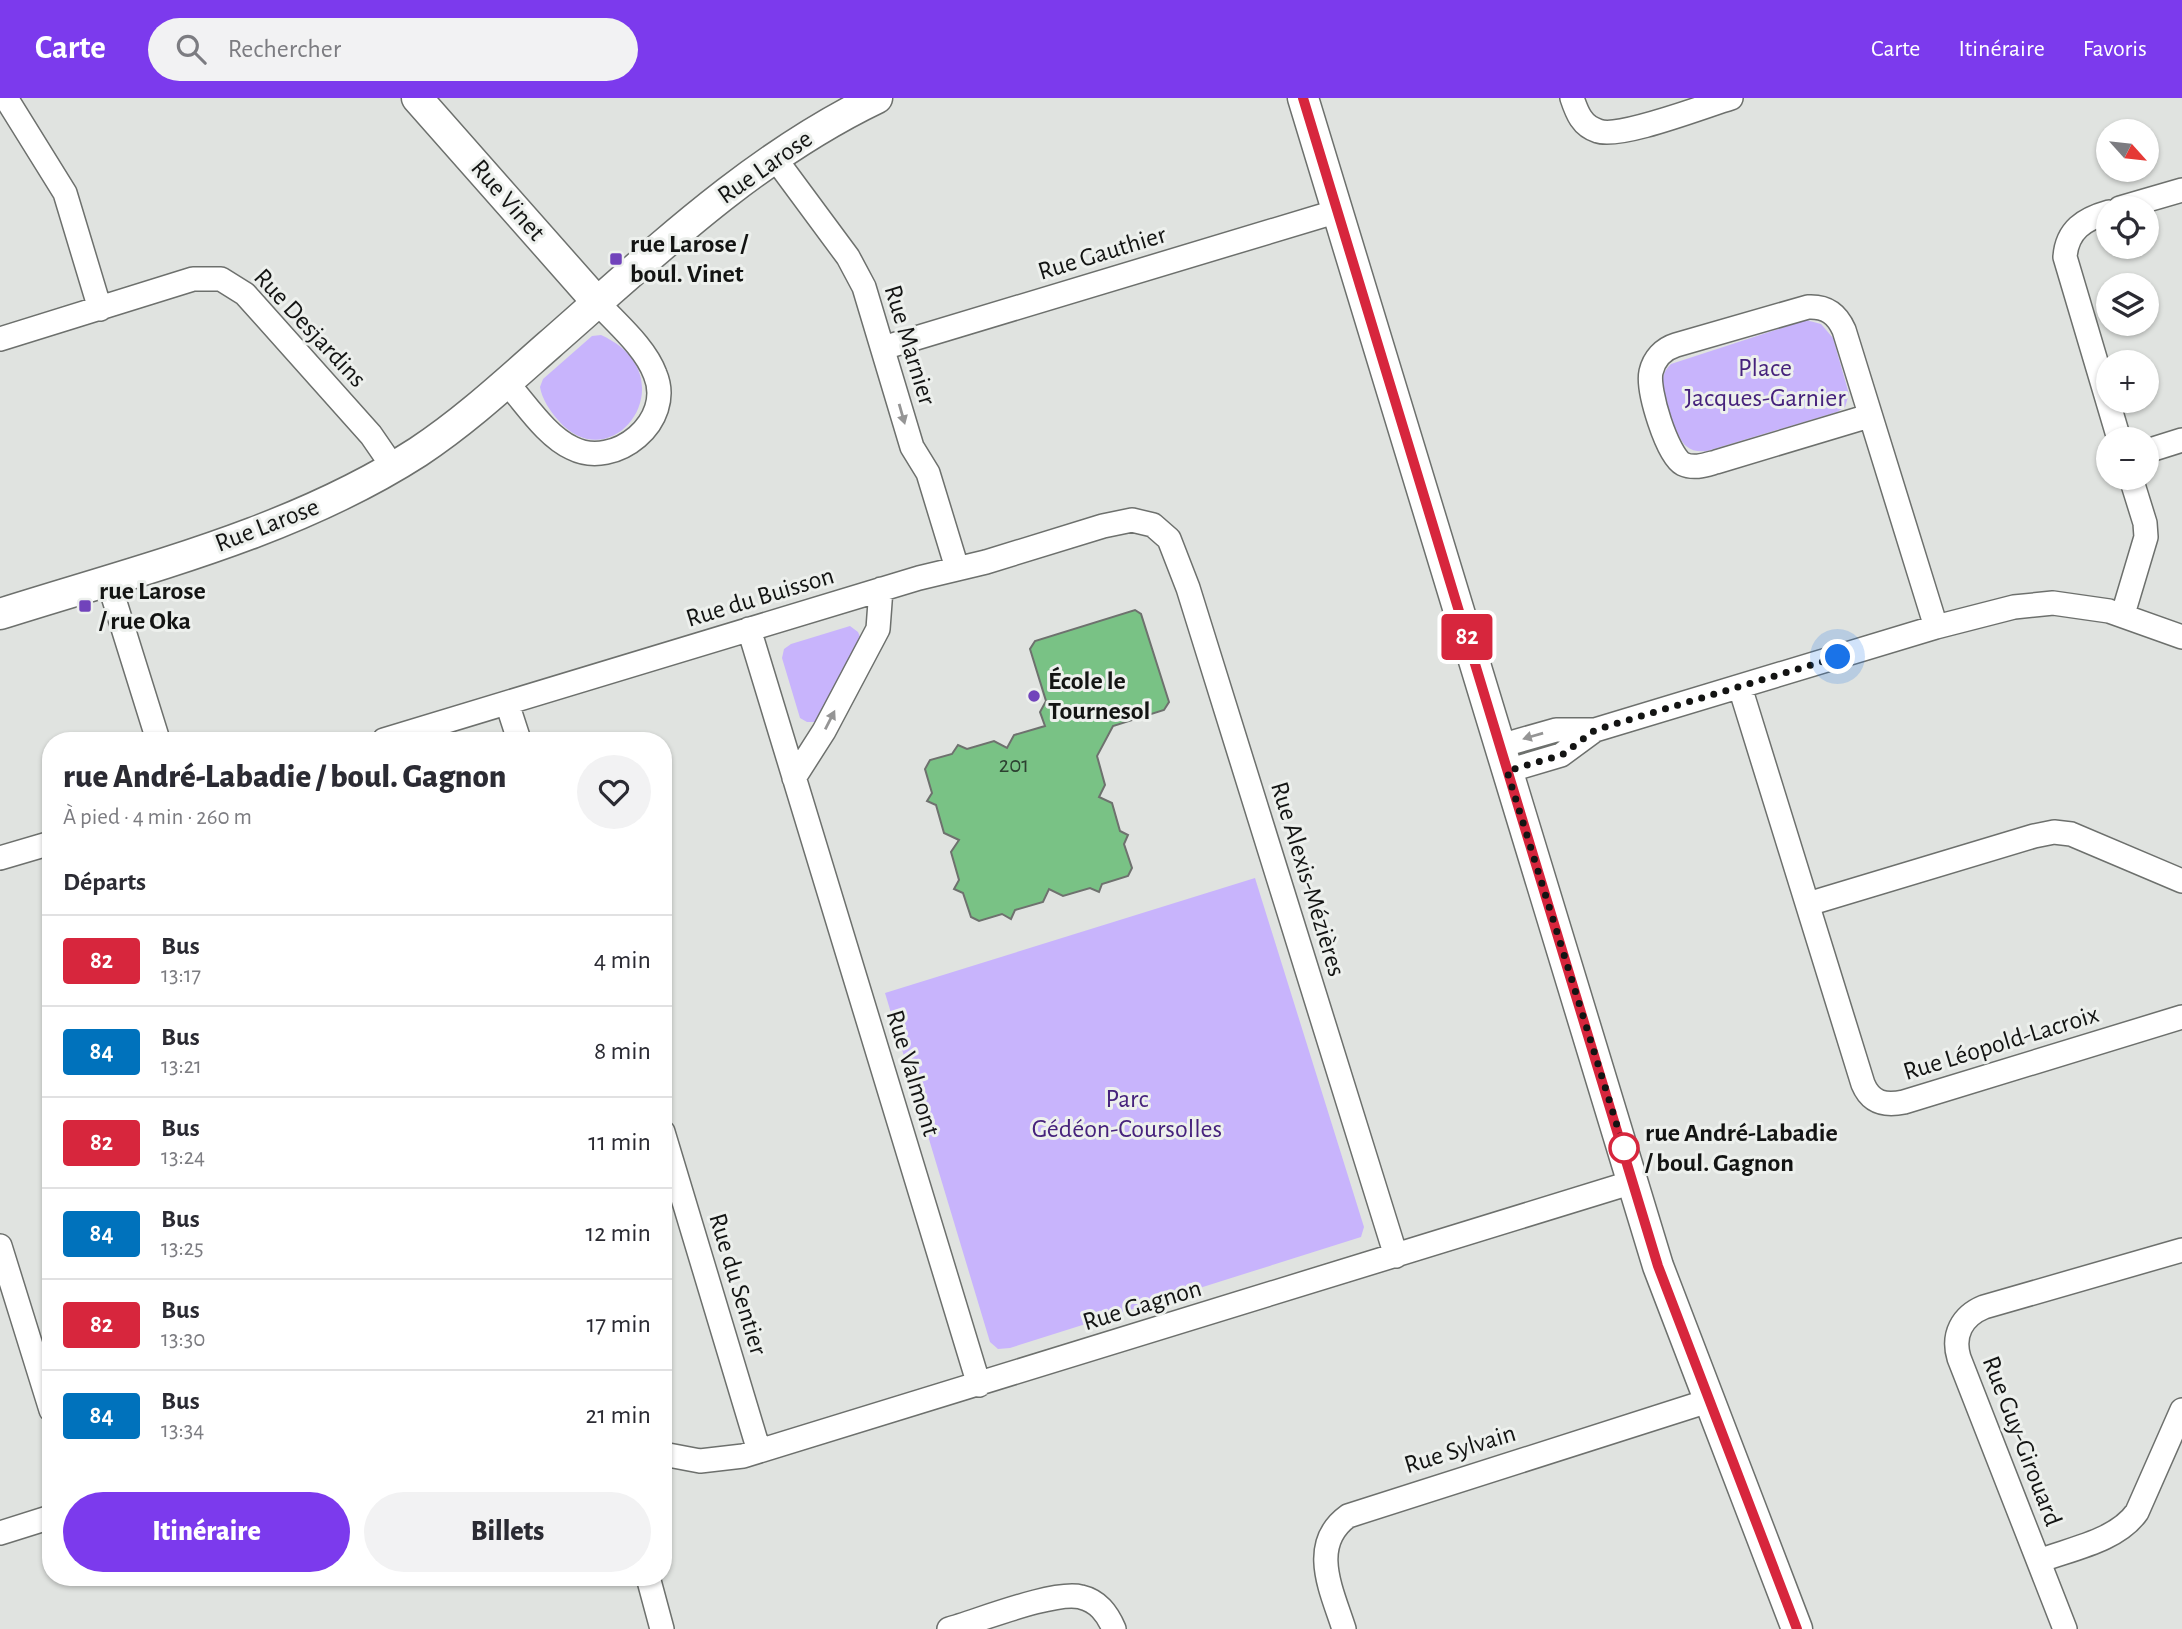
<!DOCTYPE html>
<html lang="fr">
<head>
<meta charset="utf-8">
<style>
  :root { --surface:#fff; --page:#f2f2f3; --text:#2b2b33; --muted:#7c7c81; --line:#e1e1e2; --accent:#7c3aed }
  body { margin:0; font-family:"Alegreya Sans",sans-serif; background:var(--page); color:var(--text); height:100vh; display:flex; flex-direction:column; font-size:26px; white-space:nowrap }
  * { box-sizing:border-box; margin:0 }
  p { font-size:23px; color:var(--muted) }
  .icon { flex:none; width:38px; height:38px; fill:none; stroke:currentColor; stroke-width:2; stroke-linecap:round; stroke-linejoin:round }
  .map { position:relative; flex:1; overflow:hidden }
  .panel { position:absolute; left:42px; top:634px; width:630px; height:854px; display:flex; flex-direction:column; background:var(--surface); border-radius:28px; box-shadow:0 2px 5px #0004 }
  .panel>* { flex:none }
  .badge { padding:0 14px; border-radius:5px; font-size:24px; line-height:46px }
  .needle { width:46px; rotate:117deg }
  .fabs { position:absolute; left:2096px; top:21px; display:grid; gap:14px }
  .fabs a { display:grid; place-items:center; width:63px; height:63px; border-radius:50%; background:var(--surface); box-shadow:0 2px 5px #0004; font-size:35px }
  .you { position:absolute; width:35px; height:35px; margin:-18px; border:5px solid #fff; border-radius:50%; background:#1a73e8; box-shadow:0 0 0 10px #1a73e833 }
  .map>.badge { position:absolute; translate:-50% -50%; box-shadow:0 0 0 4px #fff }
  h2 { padding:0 21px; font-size:26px; line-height:63px }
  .round { display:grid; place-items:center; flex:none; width:74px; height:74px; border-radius:37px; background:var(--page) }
  .head { display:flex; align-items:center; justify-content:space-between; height:119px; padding:0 21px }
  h1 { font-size:33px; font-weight:800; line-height:52px }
  .action { display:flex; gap:14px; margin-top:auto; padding:14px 21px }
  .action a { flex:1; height:80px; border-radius:42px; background:var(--accent); color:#fff; font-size:28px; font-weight:800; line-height:80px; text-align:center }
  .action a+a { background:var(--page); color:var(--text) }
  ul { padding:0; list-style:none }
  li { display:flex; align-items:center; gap:21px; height:91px; padding:0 21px; border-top:2px solid var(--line) }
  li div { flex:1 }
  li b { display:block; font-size:26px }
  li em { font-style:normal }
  li .badge { min-width:77px; font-weight:700; text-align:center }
  header { display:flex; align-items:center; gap:42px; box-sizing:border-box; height:98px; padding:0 35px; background:var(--accent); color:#fff }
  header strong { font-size:33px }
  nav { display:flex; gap:38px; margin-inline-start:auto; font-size:24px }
  .search { width:490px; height:63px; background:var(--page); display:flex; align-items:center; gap:18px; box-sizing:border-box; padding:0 24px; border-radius:38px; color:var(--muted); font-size:26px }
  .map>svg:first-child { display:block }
</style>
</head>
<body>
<header>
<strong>Carte</strong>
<div class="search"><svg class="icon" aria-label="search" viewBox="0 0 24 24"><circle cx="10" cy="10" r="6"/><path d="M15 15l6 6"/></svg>Rechercher</div>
<nav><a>Carte</a><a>Itinéraire</a><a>Favoris</a></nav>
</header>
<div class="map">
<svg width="2182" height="1531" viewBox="0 0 2182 1531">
  <rect width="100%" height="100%" fill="#e0e3e0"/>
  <path fill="#c8b4fc" d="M 1806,222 L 1821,226 L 1833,240 L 1849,296 L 1845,309 L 1837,314 L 1707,353 C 1699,354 1692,353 1686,348 C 1676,340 1661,293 1663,280 C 1664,274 1667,270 1671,266 Z
    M 601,237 C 691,278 613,386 558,322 C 550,313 542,301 540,289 L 543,281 L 592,238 Z
    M 850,528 L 858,534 L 861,541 L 816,624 L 807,624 L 800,620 L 782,560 L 784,551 L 791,546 Z
    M 1255,780 L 1364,1129 L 1361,1139 L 1010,1250 L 998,1251 L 990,1244 L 885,895 Z"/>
  <path fill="#79c285" stroke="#6e716e" stroke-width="2" d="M 1135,512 L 1141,516 L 1169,604 L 1164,612 L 1113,628 L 1097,658 L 1105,687 L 1099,699 L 1112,705 L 1120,733 L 1128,737 L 1124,746 L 1132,770 L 1128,778 L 1102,786 L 1099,794 L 1090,790 L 1063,798 L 1049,791 L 1043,804 L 1015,812 L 1011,821 L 1002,816 L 979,823 L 971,819 L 963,795 L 954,791 L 959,782 L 951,754 L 959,742 L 944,735 L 936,707 L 927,703 L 932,695 L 925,671 L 930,662 L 952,656 L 958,647 L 967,651 L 994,643 L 1007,650 L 1014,637 L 1045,628 L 1040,614 L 1046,603 L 1030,551 L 1035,543 Z"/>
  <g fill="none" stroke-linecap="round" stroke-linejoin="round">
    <g stroke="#6d706d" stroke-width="26">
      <path id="minor" d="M 6,0 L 65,95 L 100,211
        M 1572,0 C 1577,15 1582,28 1598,33 C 1620,41 1704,8 1731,0
        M 774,59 L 848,159 L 864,189 L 912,349 L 928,375 L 957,470
        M 2120,110 L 2182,92
        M 2109,114 C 2084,121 2067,132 2065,159 L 2119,341
        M 0,241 L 193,181 L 221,181 L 245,196 L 371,337 L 393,369
        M 883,250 L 1338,113
        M 507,285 C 526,306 546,338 572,350 C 615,372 675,323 655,276 C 645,249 617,226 598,205
        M 1869,318 L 1716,364 C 1705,367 1694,371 1683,366 C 1667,357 1647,292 1651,274 C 1654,261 1663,251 1676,247 L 1808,209 C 1826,208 1837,216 1844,232 L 1936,529
        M 2147,353 L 2182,342
        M 108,482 L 158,642
        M 2123,516 L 2146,439 L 2145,425 L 2131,380
        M 749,531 L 979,1287
        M 1740,589 L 1863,986 C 1871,1005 1885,1008 1904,1004 L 2182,919
        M 507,605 L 519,642
        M 384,642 L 919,480 L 986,464 L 1103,428 L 1132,422 L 1153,427 L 1169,441 L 1188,490 L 1396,1158
        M 1500,648 L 1556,632 L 1595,632 L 1936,529 L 2014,509 L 2053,505 L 2109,513 L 2182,539
        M 1507,673 L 1561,657 L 1595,632
        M 794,680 L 824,633 L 878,531 L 881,491
        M 0,760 L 51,745
        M 1808,806 L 2034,738 L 2054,734 L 2071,736 L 2182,783
        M 663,1034 L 759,1353
        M 0,1148 L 51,1312
        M 663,1356 L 700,1363 L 743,1358 L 1633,1084
        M 0,1435 L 51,1419
        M 2039,1463 C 2070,1451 2117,1443 2137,1414 L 2182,1312
        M 648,1479 L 662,1531
        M 949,1531 C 978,1523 1055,1492 1081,1499 C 1098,1503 1107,1515 1114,1531
        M 1344,1531 C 1332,1493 1308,1447 1348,1418 L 1708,1303
        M 2065,1531 L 1959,1260 C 1952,1237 1962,1218 1984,1209 L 2182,1152"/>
    </g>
    <g stroke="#6d706d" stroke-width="33">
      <path id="tertiary" d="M 417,0 L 598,205
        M 1303,0 L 1658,1168 L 1797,1531
        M 0,516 C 142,471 292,435 418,354 C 465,323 507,284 549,247 C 653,156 752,60 877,0"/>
    </g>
    <use href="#minor" stroke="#fff" stroke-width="23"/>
    <use href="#tertiary" stroke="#fff" stroke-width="30"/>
  </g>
  <defs><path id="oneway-solid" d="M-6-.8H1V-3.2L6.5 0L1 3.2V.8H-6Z" transform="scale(1.75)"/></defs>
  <g fill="#959595">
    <use href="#oneway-solid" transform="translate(902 316) rotate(74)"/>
    <use href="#oneway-solid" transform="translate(830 622) rotate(-63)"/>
    <use href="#oneway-solid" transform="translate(1533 638) rotate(164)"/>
  </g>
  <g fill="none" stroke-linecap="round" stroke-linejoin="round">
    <g stroke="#fff" stroke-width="16">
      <path id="line" d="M 1303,0 L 1658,1168 L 1797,1531"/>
    </g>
    <use href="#line" stroke="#d7263d" stroke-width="10"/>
    <path stroke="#131413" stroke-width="7" stroke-dasharray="0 12.6" d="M 1624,1050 L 1507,673 L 1562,657 L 1595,632 L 1838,559"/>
  </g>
  <g fill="#7143bb" stroke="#edf0ed" stroke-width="2.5">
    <rect x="609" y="154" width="14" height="14" rx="3.5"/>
    <rect x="78" y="501" width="14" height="14" rx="3.5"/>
    <circle cx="1034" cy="598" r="7"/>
  </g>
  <circle fill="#fff" stroke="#d7263d" stroke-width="3.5" cx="1624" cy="1050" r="14"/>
  <g text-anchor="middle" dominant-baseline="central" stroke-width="6" stroke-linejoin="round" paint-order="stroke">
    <g font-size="23" fill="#2c4030">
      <text x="1014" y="667">201</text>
    </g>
    <g font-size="26" fill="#131413" stroke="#edf0ed">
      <text transform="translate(765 69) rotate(-35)">Rue Larose</text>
      <text transform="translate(508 102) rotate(49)">Rue Vinet</text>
      <text transform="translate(1102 155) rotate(-17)">Rue Gauthier</text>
      <text transform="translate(310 230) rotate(47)">Rue Desjardins</text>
      <text transform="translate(910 247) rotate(73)">Rue Marnier</text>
      <text transform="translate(267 427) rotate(-21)">Rue Larose</text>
      <text transform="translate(760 499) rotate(-17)">Rue du Buisson</text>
      <text transform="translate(1308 781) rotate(73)">Rue Alexis-Mézières</text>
      <text transform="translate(2001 945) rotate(-17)">Rue Léopold-Lacroix</text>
      <text transform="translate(913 975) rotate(73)">Rue Valmont</text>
      <text transform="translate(738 1186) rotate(73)">Rue du Sentier</text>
      <text transform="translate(1142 1207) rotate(-17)">Rue Gagnon</text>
      <text transform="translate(2022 1343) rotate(69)">Rue Guy-Girouard</text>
      <text transform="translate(1460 1351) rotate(-17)">Rue Sylvain</text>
    </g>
    <g font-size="26" font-weight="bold" fill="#131413" stroke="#edf0ed" text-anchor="start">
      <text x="630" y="146">rue Larose /<tspan x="630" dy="30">boul. Vinet</tspan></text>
      <text x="99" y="493">rue Larose<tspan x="99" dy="30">/ rue Oka</tspan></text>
      <text x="1048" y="583">École le<tspan x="1048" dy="30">Tournesol</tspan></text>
    </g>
    <g font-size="26" fill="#46227c" stroke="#edf0ed">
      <text x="1765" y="270">Place<tspan x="1765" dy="30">Jacques-Garnier</tspan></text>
      <text x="1127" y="1001">Parc<tspan x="1127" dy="30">Gédéon-Coursolles</tspan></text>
    </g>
    <g font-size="26" font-weight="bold" fill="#131413" stroke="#edf0ed" text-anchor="start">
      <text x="1645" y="1035">rue André-Labadie<tspan x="1645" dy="30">/ boul. Gagnon</tspan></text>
    </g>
  </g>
</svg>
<div class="fabs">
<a><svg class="needle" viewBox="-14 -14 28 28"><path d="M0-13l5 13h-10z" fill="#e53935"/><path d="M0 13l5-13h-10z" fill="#7c7c81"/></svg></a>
<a><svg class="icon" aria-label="locate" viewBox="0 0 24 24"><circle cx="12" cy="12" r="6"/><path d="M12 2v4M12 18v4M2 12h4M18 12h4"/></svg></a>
<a><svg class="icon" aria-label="layers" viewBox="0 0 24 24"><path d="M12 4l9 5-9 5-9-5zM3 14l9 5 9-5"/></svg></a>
<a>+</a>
<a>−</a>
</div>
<div class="you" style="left:1838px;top:559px"></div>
<b class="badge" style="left:1467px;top:539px;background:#d7263d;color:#fff">82</b>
<section class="panel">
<div class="head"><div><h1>rue André-Labadie / boul. Gagnon</h1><p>À pied · 4 min · 260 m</p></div><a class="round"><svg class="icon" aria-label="heart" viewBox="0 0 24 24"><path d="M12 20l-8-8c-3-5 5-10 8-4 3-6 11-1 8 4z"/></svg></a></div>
<h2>Départs</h2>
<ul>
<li><span class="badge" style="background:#d7263d;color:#fff">82</span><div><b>Bus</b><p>13:17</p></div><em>4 min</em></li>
<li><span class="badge" style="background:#0072bc;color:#fff">84</span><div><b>Bus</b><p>13:21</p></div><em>8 min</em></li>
<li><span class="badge" style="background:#d7263d;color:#fff">82</span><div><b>Bus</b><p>13:24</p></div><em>11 min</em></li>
<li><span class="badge" style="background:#0072bc;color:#fff">84</span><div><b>Bus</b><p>13:25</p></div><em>12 min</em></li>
<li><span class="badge" style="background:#d7263d;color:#fff">82</span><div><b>Bus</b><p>13:30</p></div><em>17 min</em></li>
<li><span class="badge" style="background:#0072bc;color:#fff">84</span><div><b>Bus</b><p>13:34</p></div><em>21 min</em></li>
</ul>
<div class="action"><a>Itinéraire</a><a>Billets</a></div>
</section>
</div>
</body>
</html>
